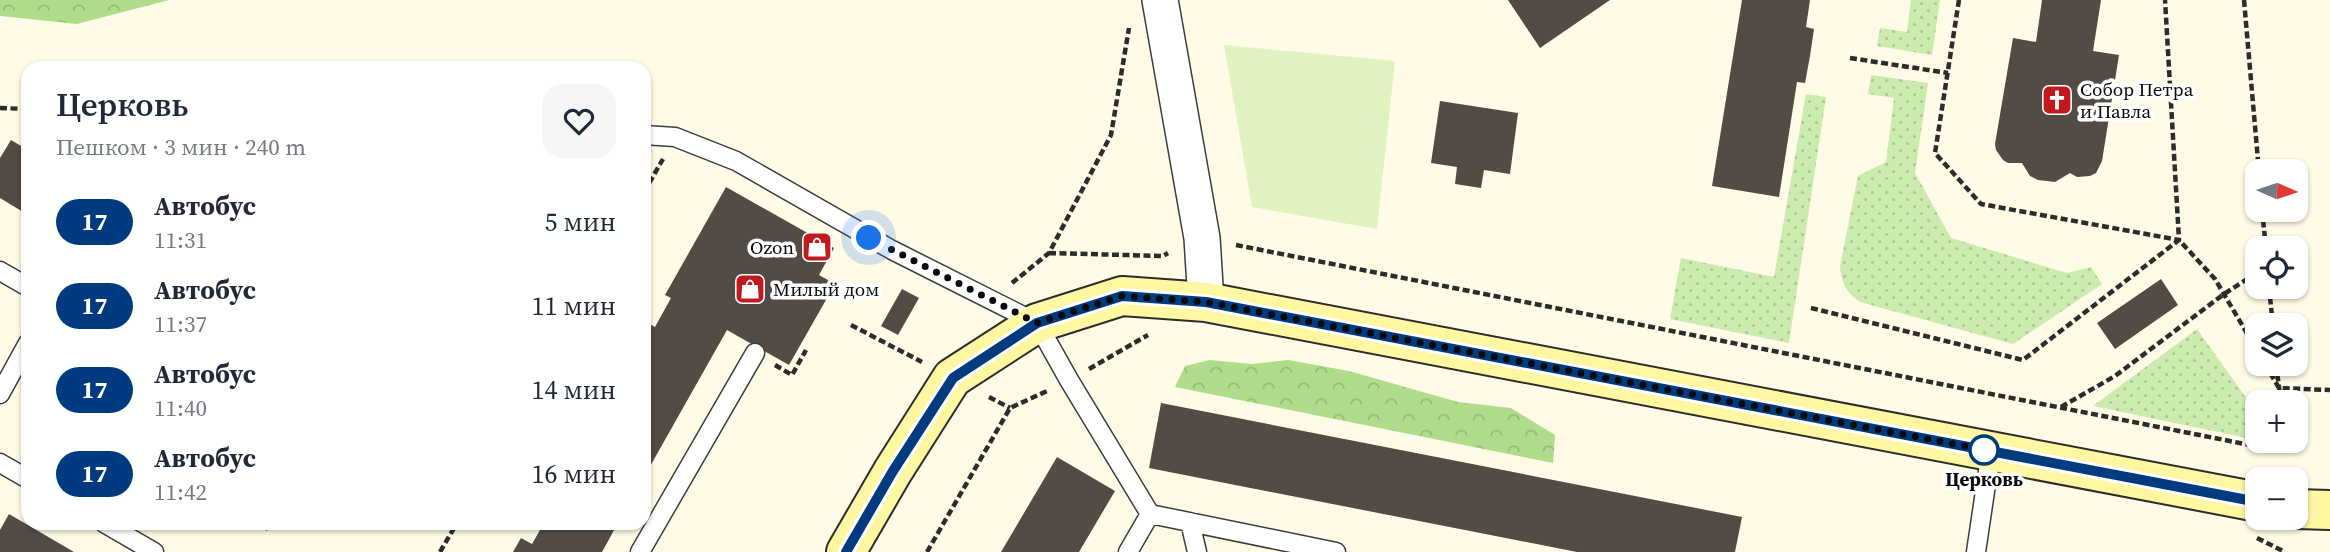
<!DOCTYPE html>
<html lang="ru">
<head>
<meta charset="utf-8">
<style>
  :root { --surface:#fff; --page:#f6f6f7; --text:#1f2937; --muted:#747a83 }
  body { margin:0; font-family:"Source Serif 4",serif; background:var(--page); color:var(--text); height:100vh; display:flex; flex-direction:column; font-size:26px; white-space:nowrap }
  * { box-sizing:border-box; margin:0 }
  p { font-size:23px; color:var(--muted) }
  .icon { flex:none; width:38px; height:38px; fill:none; stroke:currentColor; stroke-width:2; stroke-linecap:round; stroke-linejoin:round }
  .map { position:relative; flex:1; overflow:hidden }
  .details { position:absolute; left:21px; top:61px; width:630px; height:469px; display:flex; flex-direction:column; background:var(--surface); border-radius:21px; box-shadow:0 2px 5px #0004 }
  .details>* { flex:none }
  .badge { padding:0 14px; border-radius:23px; font-size:24px; line-height:46px }
  .needle { width:46px; rotate:93deg }
  .controls { position:absolute; left:2245px; top:159px; display:grid; gap:14px }
  .controls a { display:grid; place-items:center; width:63px; height:63px; border-radius:14px; background:var(--surface); box-shadow:0 2px 5px #0004; font-size:35px }
  .you { position:absolute; width:35px; height:35px; margin:-18px; border:5px solid #fff; border-radius:50%; background:#1a73e8; box-shadow:0 0 0 10px #1a73e833 }
  .map>.badge { position:absolute; translate:-50% -50%; box-shadow:0 0 0 4px #fff }
  .round { display:grid; place-items:center; flex:none; width:74px; height:74px; border-radius:21px; background:var(--page) }
  .head { display:flex; align-items:center; justify-content:space-between; height:119px; padding:0 35px }
  h1 { font-size:33px; font-weight:600; line-height:52px }
  ul { padding:0; list-style:none }
  li { display:flex; align-items:center; gap:21px; height:84px; padding:0 35px }
  li div { flex:1 }
  li b { display:block; font-size:26px }
  li em { font-style:normal }
  li .badge { min-width:77px; font-weight:700; text-align:center }
  .map>svg:first-child { display:block }
</style>
</head>
<body>
<div class="map">
<svg width="2330" height="552" viewBox="0 0 2330 552">
  <defs>
    <pattern id="grass-dots" width="8" height="8" patternUnits="userSpaceOnUse" patternTransform="scale(1.75)"><rect width="8" height="8" fill="#ccebae"/><path d="M2 2h.1M6 6h.1" fill="none" stroke="#aec894" stroke-width="1.8" stroke-linecap="round"/></pattern>
    <pattern id="forest-crowns" width="20" height="18" patternUnits="userSpaceOnUse" patternTransform="scale(1.75)"><rect width="20" height="18" fill="#afdd8c"/><path d="M2 6a3 3 0 1 1 6 0M12 15a3 3 0 1 1 6 0" fill="none" stroke="#95bc77"/></pattern>
  </defs>
  <rect width="100%" height="100%" fill="#fffbe6"/>
  <path fill="url(#grass-dots)" d="M 1911,0 L 1940,0 L 1932,55 L 1877,46 L 1880,28 L 1907,32 Z
    M 1871,75 L 1928,83 L 1915,173 L 1951,238 L 2067,273 L 2091,267 L 2102,284 L 2013,344 L 1860,302 C 1846,293 1841,282 1840,266 L 1858,176 L 1886,162 L 1894,98 L 1868,94 Z
    M 1806,94 L 1826,97 L 1789,343 L 1670,319 L 1681,258 L 1774,277 Z
    M 2197,329 L 2257,413 L 2257,436 L 2247,438 L 2093,406 Z"/>
  <path fill="url(#forest-crowns)" d="M 0,0 L 169,0 L 77,24 L 0,16 Z
    M 1209,360 L 1252,364 L 1288,360 L 1349,371 L 1458,402 L 1511,408 L 1555,435 L 1553,463 L 1175,387 L 1185,366 Z"/>
  <path fill="#dff2c0" d="M 1224,45 L 1395,61 L 1377,229 L 1252,207 Z"/>
  <path fill="#534b45" d="M 1508,0 L 1610,0 L 1540,48 Z
    M 1742,0 L 1810,0 L 1806,27 L 1814,29 L 1810,56 L 1805,83 L 1797,82 L 1779,197 L 1712,186 Z
    M 2042,0 L 2101,0 L 2093,51 L 2119,55 L 2102,161 L 2096,173 L 2090,176 L 2077,177 L 2070,173 L 2055,182 L 2038,180 L 2030,176 L 2022,163 L 2008,163 L 2003,160 L 1996,150 L 1995,144 L 2013,38 L 2036,42 Z
    M 1440,101 L 1518,113 L 1510,174 L 1484,170 L 1481,188 L 1455,184 L 1457,167 L 1431,163 Z
    M 11,140 L 28,150 L 28,215 L 0,198 L 0,158 Z
    M 726,187 L 834,248 L 819,275 L 835,284 L 789,365 L 727,330 L 644,477 L 644,321 L 655,327 L 671,298 L 665,295 Z
    M 2161,279 L 2178,305 L 2115,349 L 2097,323 Z
    M 902,289 L 919,298 L 898,335 L 881,326 Z
    M 1161,403 L 1742,517 L 1735,552 L 1577,552 L 1149,468 Z
    M 1057,457 L 1115,491 L 1079,552 L 1001,552 Z
    M 9,514 L 74,552 L 0,552 L 0,530 Z
    M 252,523 L 271,523 L 267,531 Z
    M 544,523 L 618,523 L 602,552 L 513,552 L 521,538 L 532,544 Z"/>
  <g fill="none" stroke-linecap="round" stroke-linejoin="round">
    <g stroke="#3d3d3d" stroke-width="21">
      <path id="lane" d="M 644,135 L 675,137 L 736,161 L 892,250 L 1037,323 L 1069,380 L 1150,514 L 1128,552
        M 0,271 L 28,287
        M 0,394 L 28,343
        M 0,463 L 28,479
        M 1150,514 L 1336,552
        M 1190,522 L 1197,552
        M 104,523 L 154,552
        M 640,552 L 755,353
        M 1976,552 L 1991,451"/>
    </g>
    <g stroke="#3d3d3d" stroke-width="38">
      <path id="street" d="M 1160,0 L 1202,238 L 1206,302"/>
    </g>
    <g stroke="#2c2c2c" stroke-width="42">
      <path id="secondary" d="M 2296,509 L 2330,510
        M 846,552 L 893,471 L 952,378 L 1037,323 L 1122,296 L 1206,302 L 2258,502"/>
    </g>
    <path stroke="#2c2c2c" stroke-width="4.5" stroke-dasharray="7 3.5" stroke-linecap="butt" d="M 1959,0 L 1935,153 L 1981,204 L 2179,240 L 2165,0
      M 2244,0 L 2259,172
      M 1850,58 L 1948,73
      M 0,108 L 28,109
      M 644,192 L 663,159
      M 2262,210 L 2266,248
      M 1236,245 L 2255,446 L 2279,441
      M 1049,253 L 1163,256 L 1168,253
      M 1012,283 L 1049,253 L 1111,135 L 1129,28
      M 2269,287 L 2273,326
      M 1811,308 L 2023,360 L 2179,240 L 2215,279 L 2258,352
      M 851,325 L 922,362
      M 2265,364 L 2279,388 L 2330,390
      M 2276,364 L 2281,402
      M 775,365 L 792,375 L 806,350
      M 1089,369 L 1148,335
      M 989,397 L 1010,408
      M 2061,407 L 2115,376 L 2224,294 L 2258,272
      M 2257,538 L 2285,552
      M 440,552 L 457,523
      M 927,552 L 1010,408 L 1047,391"/>
    <use href="#lane" stroke="#fff" stroke-width="18"/>
    <use href="#street" stroke="#fff" stroke-width="35"/>
    <use href="#secondary" stroke="#fff7a1" stroke-width="38"/>
  </g>
  <g fill="none" stroke-linecap="round" stroke-linejoin="round">
    <g stroke="#fff" stroke-width="16">
      <path id="line" d="M 846,552 L 893,471 L 953,378 L 1037,323 L 1122,296 L 1206,302 L 2258,502"/>
    </g>
    <use href="#line" stroke="#003b80" stroke-width="10"/>
    <path stroke="#0a0a0a" stroke-width="7" stroke-dasharray="0 12.6" d="M 869,238 L 1037,323 L 1122,296 L 1206,302 L 1991,451 L 1984,450"/>
  </g>
  <defs>
    <g id="church-square" transform="scale(1.575)"><rect x="-9" y="-9" width="18" height="18" rx="4" fill="#c11a1e" stroke="#fff"/><path d="M-1.2-6h2.4v3.5h3.3v2.4h-3.3V6h-2.4V-.1h-3.3v-2.4h3.3Z" fill="#fff"/></g>
    <g id="shop-square" transform="scale(1.575)"><rect x="-9" y="-9" width="18" height="18" rx="4" fill="#c11a1e" stroke="#fff"/><path d="M-5-2.5h2.3a2.7 3.5 0 0 1 5.4 0H5L5.5 6h-11ZM-1.5-2.5h3a1.5 2.3 0 0 0-3 0Z" fill="#fff"/></g>
  </defs>
  <g fill-rule="evenodd">
    <use href="#church-square" x="2057" y="100"/>
    <use href="#shop-square" x="817" y="247"/>
    <use href="#shop-square" x="750" y="289"/>
  </g>
  <circle fill="#fff" stroke="#003b80" stroke-width="3.5" cx="1984" cy="450" r="14"/>
  <g text-anchor="middle" dominant-baseline="central" stroke-width="7" stroke-linejoin="round" paint-order="stroke">
    <g font-size="19" fill="#0a0a0a" stroke="#fff" text-anchor="start">
      <text x="2080" y="89">Собор Петра<tspan x="2080" dy="22">и Павла</tspan></text>
      <text x="794" y="247" text-anchor="end">Ozon</text>
      <text x="773" y="289">Милый дом</text>
    </g>
    <g font-size="19" font-weight="bold" fill="#0a0a0a" stroke="#fff">
      <text x="1984" y="479">Церковь</text>
    </g>
  </g>
</svg>
<div class="controls">
<a><svg class="needle" viewBox="-14 -14 28 28"><path d="M0-13l5 13h-10z" fill="#e53935"/><path d="M0 13l5-13h-10z" fill="#747a83"/></svg></a>
<a><svg class="icon" aria-label="locate" viewBox="0 0 24 24"><circle cx="12" cy="12" r="6"/><path d="M12 2v4M12 18v4M2 12h4M18 12h4"/></svg></a>
<a><svg class="icon" aria-label="layers" viewBox="0 0 24 24"><path d="M12 4l9 5-9 5-9-5zM3 14l9 5 9-5"/></svg></a>
<a>+</a>
<a>−</a>
</div>
<div class="you" style="left:869px;top:238px"></div>
<section class="details">
<div class="head"><div><h1>Церковь</h1><p>Пешком · 3 мин · 240 m</p></div><a class="round"><svg class="icon" aria-label="heart" viewBox="0 0 24 24"><path d="M12 20l-8-8c-3-5 5-10 8-4 3-6 11-1 8 4z"/></svg></a></div>
<ul>
<li><span class="badge" style="background:#003b80;color:#fff">17</span><div><b>Автобус</b><p>11:31</p></div><em>5 мин</em></li>
<li><span class="badge" style="background:#003b80;color:#fff">17</span><div><b>Автобус</b><p>11:37</p></div><em>11 мин</em></li>
<li><span class="badge" style="background:#003b80;color:#fff">17</span><div><b>Автобус</b><p>11:40</p></div><em>14 мин</em></li>
<li><span class="badge" style="background:#003b80;color:#fff">17</span><div><b>Автобус</b><p>11:42</p></div><em>16 мин</em></li>
</ul>
</section>
</div>
</body>
</html>
